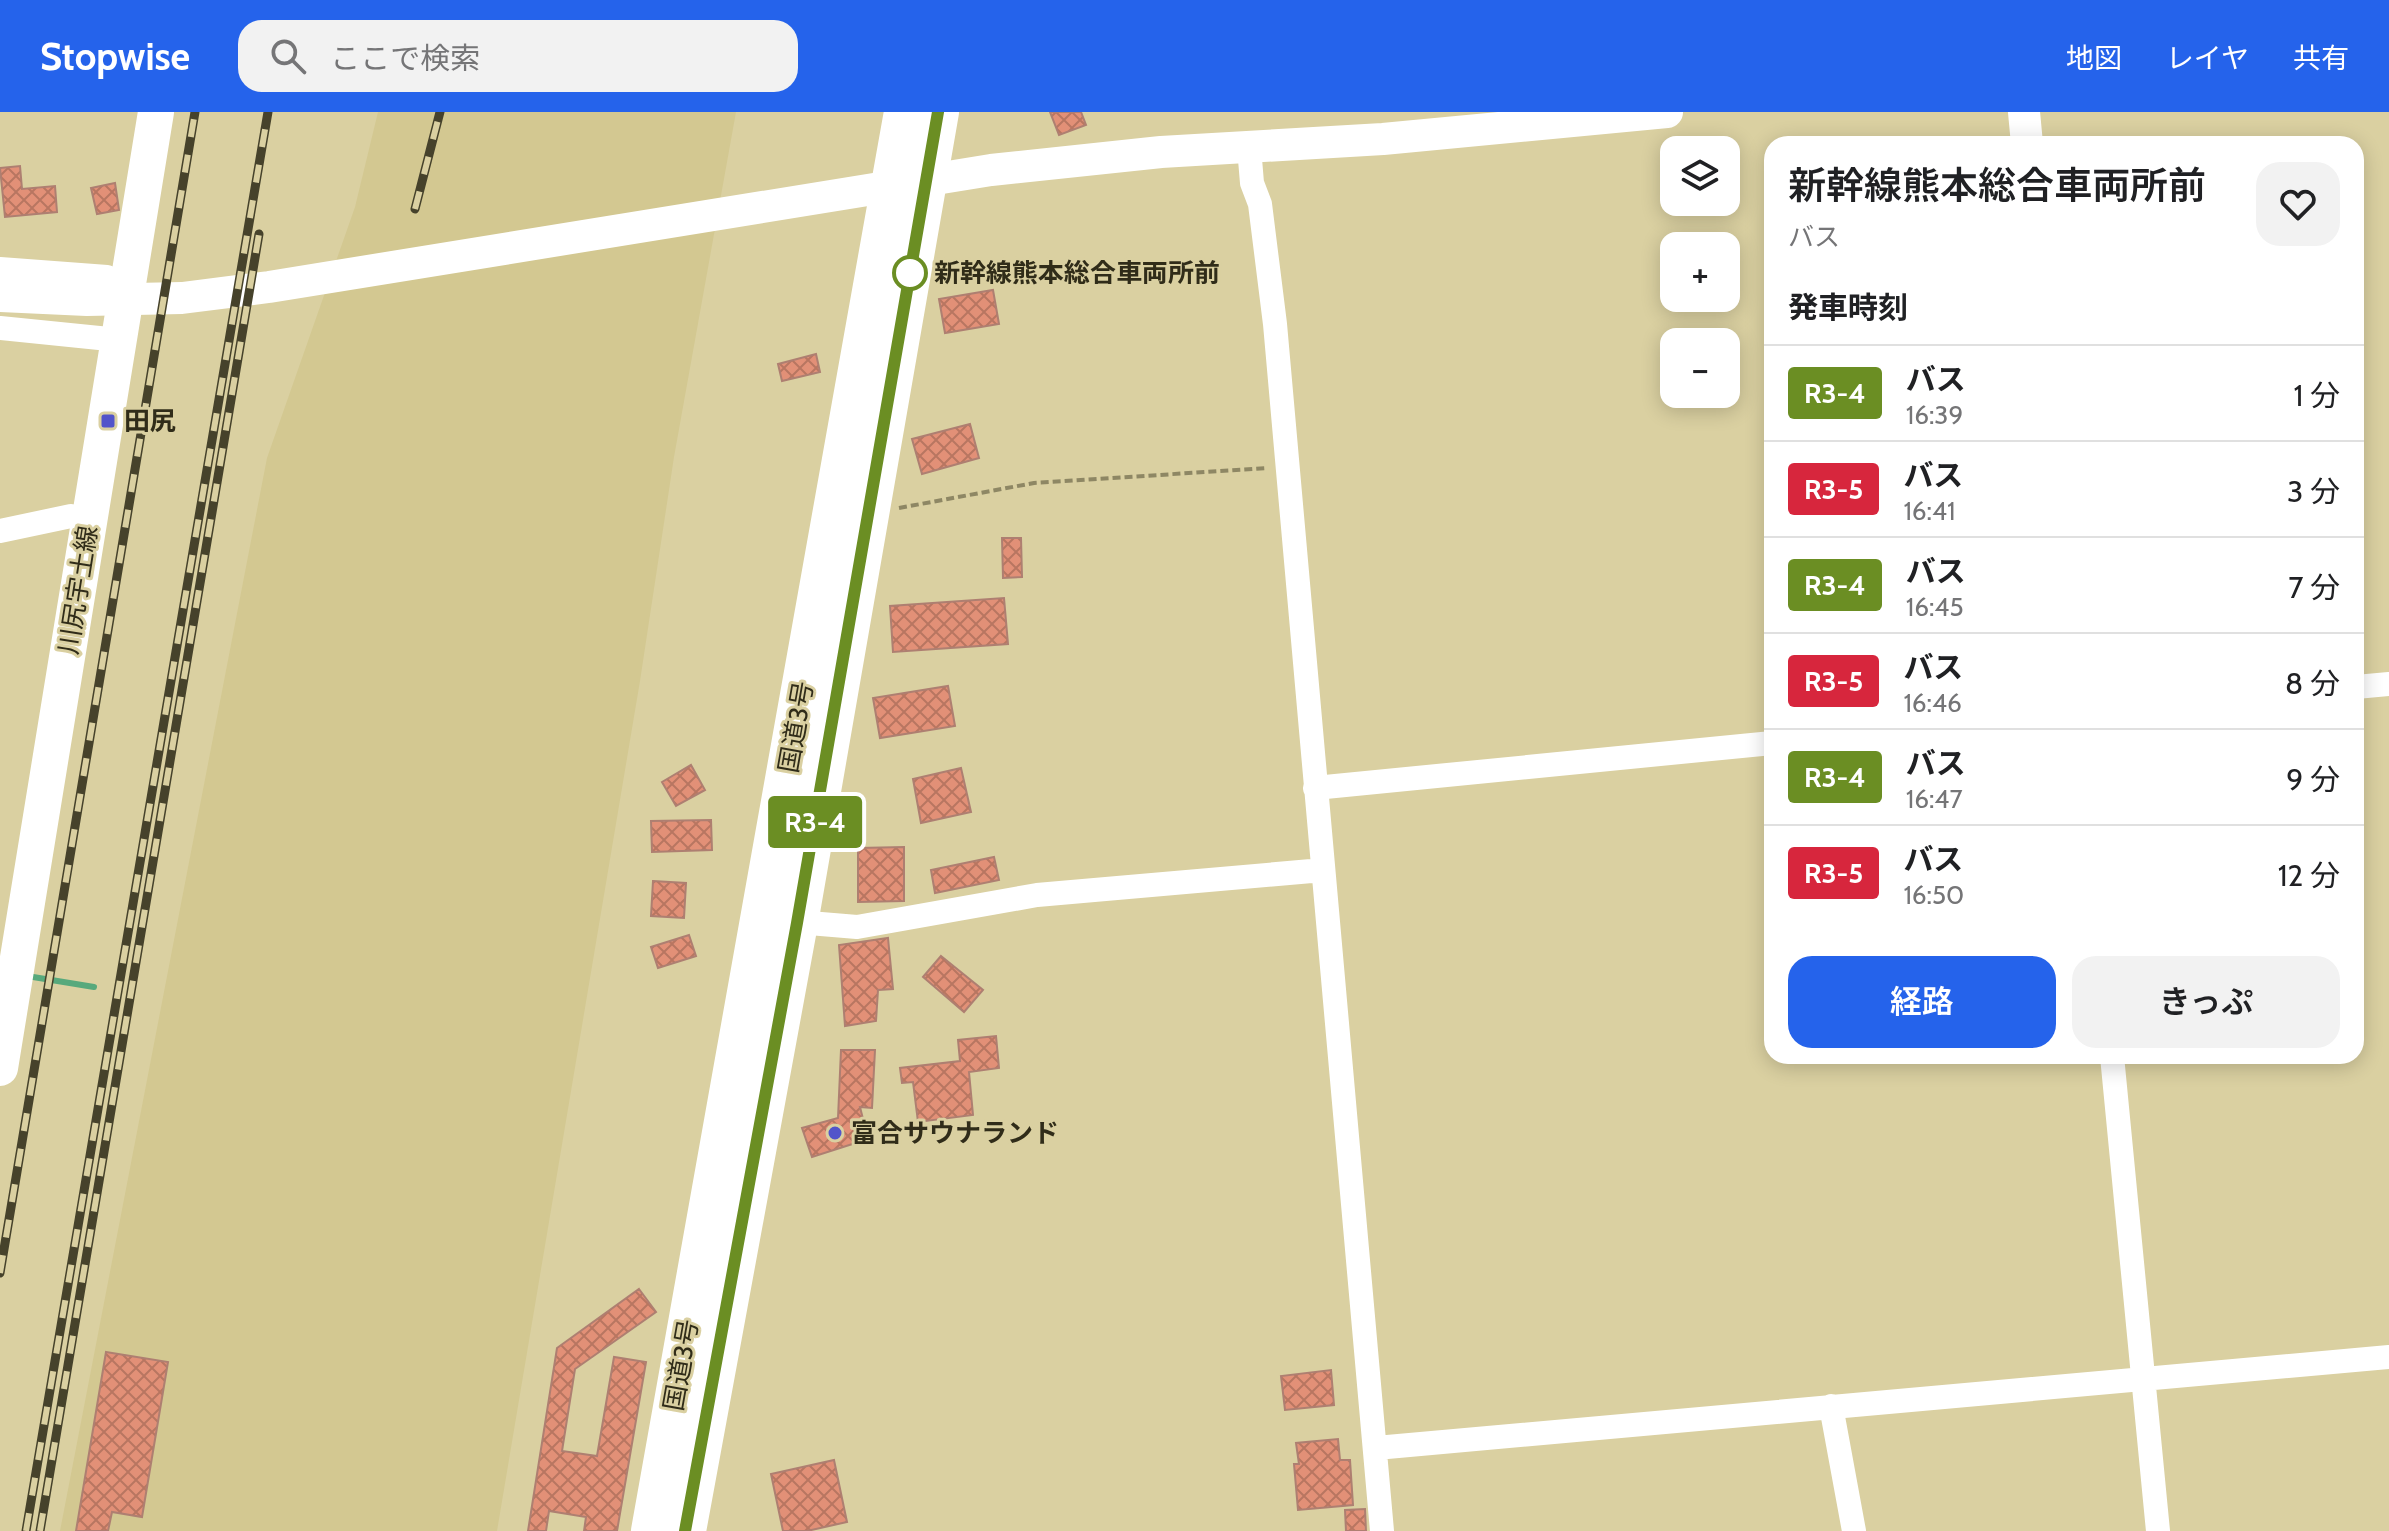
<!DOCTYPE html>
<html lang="ja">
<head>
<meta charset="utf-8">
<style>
  :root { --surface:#fff; --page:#f2f2f2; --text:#202124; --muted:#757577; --line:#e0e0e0; --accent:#2563eb }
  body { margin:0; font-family:Cabin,"Noto Sans JP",sans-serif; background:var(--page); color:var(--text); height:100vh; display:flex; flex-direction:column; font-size:30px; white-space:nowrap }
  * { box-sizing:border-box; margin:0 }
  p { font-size:26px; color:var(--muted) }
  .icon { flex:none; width:44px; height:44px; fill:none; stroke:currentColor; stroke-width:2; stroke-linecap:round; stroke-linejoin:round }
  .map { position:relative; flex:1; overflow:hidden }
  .panel { position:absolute; left:1764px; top:24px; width:600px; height:928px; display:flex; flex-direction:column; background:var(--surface); border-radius:24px; box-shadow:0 4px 20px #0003 }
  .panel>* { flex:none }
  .badge { padding:0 16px; border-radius:6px; font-size:28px; line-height:52px }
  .tools { position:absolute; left:1660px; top:24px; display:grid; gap:16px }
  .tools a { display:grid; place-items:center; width:80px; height:80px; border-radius:16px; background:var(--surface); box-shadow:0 4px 20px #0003; font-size:40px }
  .map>.badge { position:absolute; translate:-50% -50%; box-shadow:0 0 0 4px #fff }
  h2 { padding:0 24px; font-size:30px; line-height:72px }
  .round { display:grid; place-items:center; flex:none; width:84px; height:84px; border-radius:24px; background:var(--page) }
  .headline { display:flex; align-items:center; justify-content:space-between; height:136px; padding:0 24px }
  h1 { font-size:38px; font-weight:600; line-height:60px }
  .primary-button { display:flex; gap:16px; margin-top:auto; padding:16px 24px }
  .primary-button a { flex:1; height:92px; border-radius:24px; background:var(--accent); color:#fff; font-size:32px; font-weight:600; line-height:92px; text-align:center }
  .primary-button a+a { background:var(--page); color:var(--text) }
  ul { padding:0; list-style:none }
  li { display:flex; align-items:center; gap:24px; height:96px; padding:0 24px; border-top:2px solid var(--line) }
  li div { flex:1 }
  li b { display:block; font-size:30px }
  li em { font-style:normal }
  li .badge { min-width:88px; font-weight:700; text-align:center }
  header { display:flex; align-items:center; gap:48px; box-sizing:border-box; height:112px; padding:0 40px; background:var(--accent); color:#fff }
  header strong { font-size:38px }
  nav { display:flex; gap:44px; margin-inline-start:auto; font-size:28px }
  .search { width:560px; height:72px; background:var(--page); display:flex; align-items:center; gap:20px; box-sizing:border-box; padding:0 28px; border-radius:24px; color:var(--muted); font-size:30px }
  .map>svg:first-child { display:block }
</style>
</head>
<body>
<header>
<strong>Stopwise</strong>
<div class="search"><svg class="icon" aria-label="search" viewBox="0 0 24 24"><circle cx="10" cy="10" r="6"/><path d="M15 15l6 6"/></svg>ここで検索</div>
<nav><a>地図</a><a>レイヤ</a><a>共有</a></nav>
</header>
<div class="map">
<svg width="2389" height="1419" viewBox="0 0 2389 1419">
  <defs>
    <pattern id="building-cross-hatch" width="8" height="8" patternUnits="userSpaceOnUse" patternTransform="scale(2)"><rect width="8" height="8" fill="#e29077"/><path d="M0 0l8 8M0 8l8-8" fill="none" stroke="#b87661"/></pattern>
  </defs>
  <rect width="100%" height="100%" fill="#dad0a1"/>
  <path fill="#d3c891" d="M 378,0 L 736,0 L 674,345 L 640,569 L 497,1419 L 60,1419 L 267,346 L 355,95 Z"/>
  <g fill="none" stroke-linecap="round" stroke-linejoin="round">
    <path stroke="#57a97c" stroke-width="6" d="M 27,864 L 94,875"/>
  </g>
  <path fill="url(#building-cross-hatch)" stroke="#ae7f71" stroke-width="2" d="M 1050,0 L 1081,0 L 1086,13 L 1059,23 Z
    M 20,54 L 22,77 L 55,74 L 57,100 L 5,105 L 0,56 Z
    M 115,71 L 119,98 L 97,102 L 91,76 Z
    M 993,178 L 999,212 L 945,221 L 939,187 Z
    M 816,242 L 820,260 L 782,269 L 778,252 Z
    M 970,312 L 979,346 L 922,362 L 912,327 Z
    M 1002,426 L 1021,426 L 1022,465 L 1003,466 Z
    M 1004,486 L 1008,532 L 893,540 L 890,494 Z
    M 948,574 L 955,614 L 880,626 L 873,586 Z
    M 691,653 L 705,678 L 676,694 L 662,670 Z
    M 961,656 L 971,700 L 921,711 L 913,667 Z
    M 711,708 L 712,738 L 652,740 L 651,709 Z
    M 904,735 L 904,789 L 858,790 L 858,736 Z
    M 994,745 L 999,768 L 935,781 L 931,758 Z
    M 653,769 L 686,771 L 684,806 L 651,804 Z
    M 689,823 L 696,844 L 658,856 L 651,835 Z
    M 888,826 L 893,877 L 878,878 L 876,909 L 845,914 L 839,833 Z
    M 941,844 L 983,878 L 964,900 L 923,865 Z
    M 996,924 L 999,956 L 969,960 L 973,1003 L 918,1010 L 913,970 L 902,971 L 900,956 L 960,949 L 958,928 Z
    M 841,938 L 875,938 L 872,996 L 860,995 L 868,1027 L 812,1045 L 802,1016 L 838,1006 Z
    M 639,1177 L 656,1200 L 575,1257 L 562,1339 L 597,1344 L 614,1245 L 646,1250 L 617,1419 L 584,1419 L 586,1405 L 549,1399 L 546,1419 L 528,1419 L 557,1236 Z
    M 106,1240 L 168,1250 L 142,1405 L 112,1400 L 108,1419 L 76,1419 Z
    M 1331,1258 L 1334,1293 L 1285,1298 L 1281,1264 Z
    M 1338,1327 L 1340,1348 L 1350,1348 L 1353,1393 L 1298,1398 L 1294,1352 L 1299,1352 L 1296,1331 Z
    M 834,1348 L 847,1410 L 807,1419 L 783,1419 L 771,1362 Z
    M 1365,1397 L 1366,1419 L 1346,1419 L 1345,1398 Z"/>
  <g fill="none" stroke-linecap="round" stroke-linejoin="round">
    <path stroke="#8e8764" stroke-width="4" stroke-dasharray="8 4" stroke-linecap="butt" d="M 899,396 L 1034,371 L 1268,356"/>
    <path stroke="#fff" stroke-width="24" d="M 1249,35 L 1252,71 L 1260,92 L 1275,212 L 1382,1419
      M 0,157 L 107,165
      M 0,216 L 119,228
      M 0,419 L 71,404 L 89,407
      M 2356,575 L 2389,572
      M 1315,676 L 1772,631
      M 785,809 L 857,815 L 1037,783 L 1323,758
      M 2112,944 L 2158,1419
      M 1831,1294 L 1854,1419
      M 1376,1336 L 2389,1245"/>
    <path stroke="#fff" stroke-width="32" d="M 2024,0 L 2027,32
      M 0,184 L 87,188 L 182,186 L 269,175 L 991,58 L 1161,40 L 1383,27 L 1667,0"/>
    <path stroke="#fff" stroke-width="36" d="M 0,956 L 156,0"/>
    <path stroke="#fff" stroke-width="42" d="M 652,1419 L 905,0
      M 685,1419 L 797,811 L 938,0"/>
    <g stroke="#46422b" stroke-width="9">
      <path id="rail" d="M 415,97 L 440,0
        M 0,1161 L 195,0
        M 26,1419 L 268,0
        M 40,1419 L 259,122"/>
    </g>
    <use href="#rail" stroke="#dad0a1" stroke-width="6" stroke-dasharray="18" stroke-linecap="butt"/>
  </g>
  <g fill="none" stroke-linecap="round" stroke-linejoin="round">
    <g stroke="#fff" stroke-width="18">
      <path id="line" d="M 685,1419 L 797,811 L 938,0"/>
    </g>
    <use href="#line" stroke="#6b8e23" stroke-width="12"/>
  </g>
  <circle fill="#fff" stroke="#6b8e23" stroke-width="4" cx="910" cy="161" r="16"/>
  <g fill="#5254ca" stroke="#dad0a1" stroke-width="3">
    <rect x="100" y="301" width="16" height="16" rx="4"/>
    <circle cx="835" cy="1021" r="8"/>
  </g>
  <g text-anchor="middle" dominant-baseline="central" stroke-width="6" stroke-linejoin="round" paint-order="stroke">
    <g font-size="26" font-weight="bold" fill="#302c19" stroke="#dad0a1" text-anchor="start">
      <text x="934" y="161">新幹線熊本総合車両所前</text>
    </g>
    <g font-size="26" font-weight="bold" fill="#302c19" stroke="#dad0a1" text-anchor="start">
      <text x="124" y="309">田尻</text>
      <text x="851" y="1021">富合サウナランド</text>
    </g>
    <g font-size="26" fill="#302c19" stroke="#dad0a1">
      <text transform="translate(78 478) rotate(-81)">川尻宇土線</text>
      <text transform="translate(796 615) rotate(-80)">国道3号</text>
      <text transform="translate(681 1253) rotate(-80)">国道3号</text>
    </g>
  </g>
</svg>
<div class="tools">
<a><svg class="icon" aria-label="layers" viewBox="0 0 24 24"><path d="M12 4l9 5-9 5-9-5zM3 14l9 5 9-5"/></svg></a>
<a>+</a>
<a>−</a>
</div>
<b class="badge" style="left:815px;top:710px;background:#6b8e23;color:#fff">R3-4</b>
<section class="panel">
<div class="headline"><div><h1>新幹線熊本総合車両所前</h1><p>バス</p></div><a class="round"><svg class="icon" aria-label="heart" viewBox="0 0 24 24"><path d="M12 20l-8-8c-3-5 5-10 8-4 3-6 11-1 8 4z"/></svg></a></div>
<h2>発車時刻</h2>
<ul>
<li><span class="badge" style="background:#6b8e23;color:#fff">R3-4</span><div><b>バス</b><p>16:39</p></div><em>1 分</em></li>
<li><span class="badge" style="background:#d7263d;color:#fff">R3-5</span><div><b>バス</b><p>16:41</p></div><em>3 分</em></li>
<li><span class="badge" style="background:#6b8e23;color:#fff">R3-4</span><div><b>バス</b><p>16:45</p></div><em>7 分</em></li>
<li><span class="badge" style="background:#d7263d;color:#fff">R3-5</span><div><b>バス</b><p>16:46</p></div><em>8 分</em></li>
<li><span class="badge" style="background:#6b8e23;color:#fff">R3-4</span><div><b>バス</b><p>16:47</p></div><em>9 分</em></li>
<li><span class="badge" style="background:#d7263d;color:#fff">R3-5</span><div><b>バス</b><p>16:50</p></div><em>12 分</em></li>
</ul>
<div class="primary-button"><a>経路</a><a>きっぷ</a></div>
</section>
</div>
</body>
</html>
